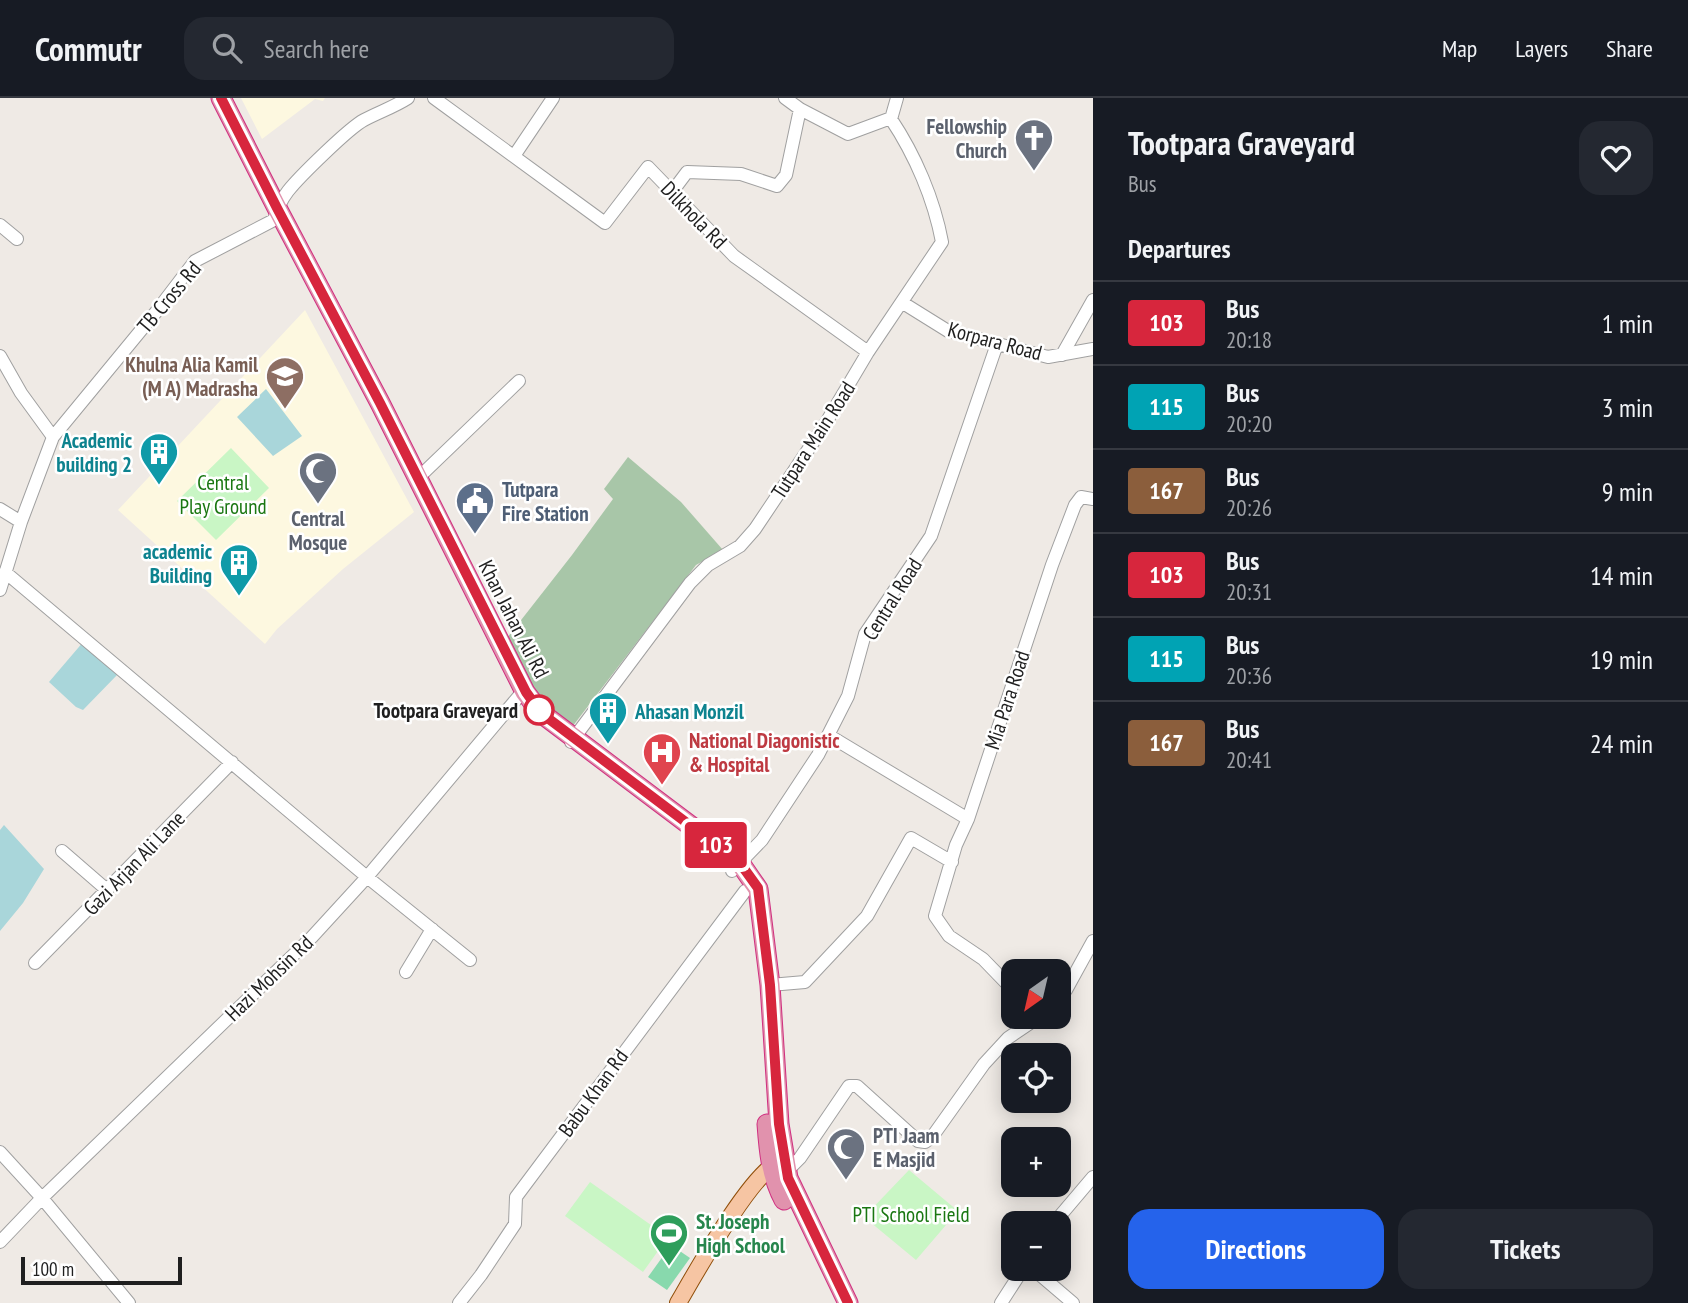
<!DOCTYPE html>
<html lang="en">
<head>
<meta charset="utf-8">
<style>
  :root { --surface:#171b24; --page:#242831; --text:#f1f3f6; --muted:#9ea1a6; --line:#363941; --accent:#2563eb }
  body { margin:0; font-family:"PT Sans Narrow",sans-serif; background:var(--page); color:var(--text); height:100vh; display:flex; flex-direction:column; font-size:26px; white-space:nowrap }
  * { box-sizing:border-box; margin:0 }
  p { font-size:23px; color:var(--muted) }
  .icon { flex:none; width:38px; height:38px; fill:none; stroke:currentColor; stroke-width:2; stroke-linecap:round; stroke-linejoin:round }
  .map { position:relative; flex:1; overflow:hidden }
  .panel { display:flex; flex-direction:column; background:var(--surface); width:595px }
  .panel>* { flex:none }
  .badge { padding:0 14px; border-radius:5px; font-size:24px; line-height:46px }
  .needle { width:46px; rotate:214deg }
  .controls { position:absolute; left:1001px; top:861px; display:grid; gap:14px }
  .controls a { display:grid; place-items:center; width:70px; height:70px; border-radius:14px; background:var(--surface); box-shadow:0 4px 18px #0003; font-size:35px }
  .scale { position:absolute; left:21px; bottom:18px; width:161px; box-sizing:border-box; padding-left:7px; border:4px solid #1f1f1f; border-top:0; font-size:19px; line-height:24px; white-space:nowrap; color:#1f1f1f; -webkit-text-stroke:5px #fff; paint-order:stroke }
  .map>.badge { position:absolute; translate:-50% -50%; box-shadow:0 0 0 4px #fff }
  h2 { padding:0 35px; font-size:26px; line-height:63px }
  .round { display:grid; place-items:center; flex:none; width:74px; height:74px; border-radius:21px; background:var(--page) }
  .head { display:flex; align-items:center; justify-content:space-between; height:119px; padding:0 35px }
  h1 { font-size:33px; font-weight:700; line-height:52px }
  .cta { display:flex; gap:14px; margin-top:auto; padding:14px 35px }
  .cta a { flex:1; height:80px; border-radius:21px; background:var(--accent); color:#fff; font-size:28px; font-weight:700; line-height:80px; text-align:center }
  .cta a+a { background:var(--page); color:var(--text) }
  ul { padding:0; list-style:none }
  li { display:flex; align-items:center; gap:21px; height:84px; padding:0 35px; border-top:2px solid var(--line) }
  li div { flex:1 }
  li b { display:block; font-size:26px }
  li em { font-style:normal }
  li .badge { min-width:77px; font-weight:700; text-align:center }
  header { display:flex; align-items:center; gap:42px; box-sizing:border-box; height:98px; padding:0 35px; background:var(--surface); border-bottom:2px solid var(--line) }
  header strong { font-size:33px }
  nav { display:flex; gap:38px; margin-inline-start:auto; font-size:24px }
  .search { width:490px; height:63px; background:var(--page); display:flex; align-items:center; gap:18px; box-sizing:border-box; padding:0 24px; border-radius:21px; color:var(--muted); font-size:26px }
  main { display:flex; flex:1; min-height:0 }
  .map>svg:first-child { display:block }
</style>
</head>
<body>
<header>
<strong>Commutr</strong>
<div class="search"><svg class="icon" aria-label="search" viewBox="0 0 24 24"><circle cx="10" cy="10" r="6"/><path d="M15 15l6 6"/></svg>Search here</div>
<nav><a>Map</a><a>Layers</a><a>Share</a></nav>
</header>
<main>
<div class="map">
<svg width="1093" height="1205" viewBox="0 0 1093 1205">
  <rect width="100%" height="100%" fill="#efeae5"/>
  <path fill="#fdf8e0" d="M 241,0 L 325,0 L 323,3 L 315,1 L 262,41 Z
    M 305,212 L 414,414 L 343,471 L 277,531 L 265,546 L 118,412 Z"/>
  <path fill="#a8c6a8" d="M 628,359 L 681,404 L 723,452 L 696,467 L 569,633 L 500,549 L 572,457 L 613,401 L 604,391 Z"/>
  <path fill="#c9f6c5" d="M 231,350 L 269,390 L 216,442 L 177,403 Z
    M 909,1072 L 958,1113 L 916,1162 L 864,1119 Z
    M 590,1084 L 668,1139 L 643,1174 L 565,1118 Z"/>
  <path fill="#88d9ad" d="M 671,1147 L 690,1160 L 667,1192 L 648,1179 Z"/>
  <path fill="#a9d6da" d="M 266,291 L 302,338 L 273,358 L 237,319 Z
    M 84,543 L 118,576 L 83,612 L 76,609 L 49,584 Z
    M 4,727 L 44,771 L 23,805 L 0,833 L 0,732 Z"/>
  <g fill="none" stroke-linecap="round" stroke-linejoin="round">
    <g stroke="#a0a0a0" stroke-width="14">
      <path id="minor" d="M 434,0 L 605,125 L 648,69 L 734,158 L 868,254
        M 785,0 L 800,11 L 848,36 L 891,20
        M 514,58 L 553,0
        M 672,94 L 687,74 L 741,76 L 777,88 L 786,77 L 800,11
        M 0,127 L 17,141
        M 903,205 L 948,233 L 1048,259 L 1093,251
        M 1062,257 L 1093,202
        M 0,258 L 21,295 L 53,339
        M 417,381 L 519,283
        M 0,411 L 21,424
        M 5,474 L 367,779 L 470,862
        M 0,492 L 21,424 L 53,339 L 156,214 L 195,163 L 274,122 C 277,111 281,102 288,93 C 300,78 349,30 364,22 C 379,14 394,9 408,0
        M 828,637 L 968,721
        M 571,644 L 690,485 L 708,467 L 740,448 L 755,431 L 824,328 L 868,254 L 942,144 C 934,101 915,57 891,21 L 897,0
        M 62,753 L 107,792
        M 732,773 L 762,742 L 818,657 L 848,598 L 865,536 L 931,438 L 997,246
        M 35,865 L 232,664
        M 406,874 L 432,831
        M 770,887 L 805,884 L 867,818 L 911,740 L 952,764
        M 1013,892 L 983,861 L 949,838 L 935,818 L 956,747 L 968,721 L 1052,467 L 1075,407 L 1081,399 L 1093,401
        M 1059,900 L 1066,892 L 1093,843
        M 0,1054 L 42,1100 L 129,1205
        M 786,1074 L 800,1060 L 849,988 L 857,988 L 918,1043 L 925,1044 L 932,1039 L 984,966 L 1008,940 L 1039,919
        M 1054,1125 L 1093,1079
        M 0,1144 L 42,1100 L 312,839 L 367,779 L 519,598
        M 1033,1171 L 1073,1205
        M 459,1205 L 481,1177 L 515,1126 L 516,1099 L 745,793
        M 1001,1205 L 1023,1171"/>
    </g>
    <g stroke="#904e09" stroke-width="18">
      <path id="major" d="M 678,1205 C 695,1176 751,1075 779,1064"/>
    </g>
    <g stroke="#d02f80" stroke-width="21">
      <path id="highway" d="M 221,0 L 277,110 L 380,305 L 525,594 L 541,615 L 740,765 L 758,791 L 770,887 L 779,1026 L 788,1080 L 848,1205
        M 767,1026 C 769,1054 771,1077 784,1102"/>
    </g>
    <use href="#minor" stroke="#fff" stroke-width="12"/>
    <use href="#major" stroke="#f6c5a3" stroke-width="16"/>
    <use href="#highway" stroke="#e192ad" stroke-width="19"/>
  </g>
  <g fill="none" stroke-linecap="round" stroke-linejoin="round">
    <g stroke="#fff" stroke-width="16">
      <path id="line" d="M 221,0 L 277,110 L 380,305 L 526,594 L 541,615 L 740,765 L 758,790 L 770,887 L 779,1026 L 788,1080 L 848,1205"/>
    </g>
    <use href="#line" stroke="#d7263d" stroke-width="10"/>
  </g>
  <defs>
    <g id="church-pin" transform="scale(2.0125)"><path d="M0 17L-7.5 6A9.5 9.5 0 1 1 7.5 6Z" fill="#6b7280" stroke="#fff"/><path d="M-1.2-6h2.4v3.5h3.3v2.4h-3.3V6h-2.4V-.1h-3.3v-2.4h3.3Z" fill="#fff"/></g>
    <g id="university-pin" transform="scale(2.0125)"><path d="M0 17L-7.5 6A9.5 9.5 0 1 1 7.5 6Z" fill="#8d6e63" stroke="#fff"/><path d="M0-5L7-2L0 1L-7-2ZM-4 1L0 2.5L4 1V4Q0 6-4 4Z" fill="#fff"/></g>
    <g id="building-pin" transform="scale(2.0125)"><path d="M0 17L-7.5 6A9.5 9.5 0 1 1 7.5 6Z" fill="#0f9aa8" stroke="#fff"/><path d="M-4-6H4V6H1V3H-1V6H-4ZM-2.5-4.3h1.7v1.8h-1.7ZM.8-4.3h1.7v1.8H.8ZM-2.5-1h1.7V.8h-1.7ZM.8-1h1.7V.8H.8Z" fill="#fff"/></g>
    <g id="mosque-pin" transform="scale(2.0125)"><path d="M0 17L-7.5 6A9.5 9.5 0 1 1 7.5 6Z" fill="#6b7280" stroke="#fff"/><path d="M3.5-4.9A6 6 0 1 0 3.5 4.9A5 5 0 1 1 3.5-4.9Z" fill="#fff"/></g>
    <g id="civic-pin" transform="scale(2.0125)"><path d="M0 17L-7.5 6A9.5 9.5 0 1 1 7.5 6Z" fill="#5c6f8a" stroke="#fff"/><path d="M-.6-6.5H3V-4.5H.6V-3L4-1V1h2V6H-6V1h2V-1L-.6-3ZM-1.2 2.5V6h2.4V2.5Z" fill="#fff"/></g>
    <g id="hospital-pin" transform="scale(2.0125)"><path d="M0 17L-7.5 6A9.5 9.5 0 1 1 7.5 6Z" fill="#e0444e" stroke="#fff"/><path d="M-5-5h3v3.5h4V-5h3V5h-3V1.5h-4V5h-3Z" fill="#fff"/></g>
    <g id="stadium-pin" transform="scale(2.0125)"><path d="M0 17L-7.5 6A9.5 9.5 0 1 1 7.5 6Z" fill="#2e9e5b" stroke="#fff"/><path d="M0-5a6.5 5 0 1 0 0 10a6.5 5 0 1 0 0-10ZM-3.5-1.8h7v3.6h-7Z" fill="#fff"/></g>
  </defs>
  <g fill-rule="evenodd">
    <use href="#church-pin" x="1034" y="40"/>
    <use href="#university-pin" x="285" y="278"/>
    <use href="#building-pin" x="159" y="354"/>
    <use href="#mosque-pin" x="318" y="373"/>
    <use href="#civic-pin" x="475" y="403"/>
    <use href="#building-pin" x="239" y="465"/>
    <use href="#building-pin" x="608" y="613"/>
    <use href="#hospital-pin" x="662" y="654"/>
    <use href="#mosque-pin" x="846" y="1049"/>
    <use href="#stadium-pin" x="669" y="1135"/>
  </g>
  <circle fill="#fff" stroke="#d7263d" stroke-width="3.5" cx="539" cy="612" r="14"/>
  <g text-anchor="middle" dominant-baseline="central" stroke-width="5" stroke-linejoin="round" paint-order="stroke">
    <g font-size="21" font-weight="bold" fill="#5b616d" stroke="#fff" text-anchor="end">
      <text x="1007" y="28">Fellowship<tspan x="1007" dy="24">Church</tspan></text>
      <text x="318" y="420" text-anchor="middle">Central<tspan x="318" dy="24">Mosque</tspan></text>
      <text x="873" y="1037" text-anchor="start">PTI Jaam<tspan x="873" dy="24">E Masjid</tspan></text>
    </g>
    <g font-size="21" fill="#1f1f1f" stroke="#fff">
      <text transform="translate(694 117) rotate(46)">Dilkhola Rd</text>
      <text transform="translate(169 199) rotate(-50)">TB Cross Rd</text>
      <text transform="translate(995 243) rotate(15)">Korpara Road</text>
      <text transform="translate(813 342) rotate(-57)">Tutpara Main Road</text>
      <text transform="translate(892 501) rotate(-58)">Central Road</text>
      <text transform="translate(514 521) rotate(63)">Khan Jahan Ali Rd</text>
      <text transform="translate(1007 602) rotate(-72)">Mia Para Road</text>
      <text transform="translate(134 765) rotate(-46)">Gazi Arjan Ali Lane</text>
      <text transform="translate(269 880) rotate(-44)">Hazi Mohsin Rd</text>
      <text transform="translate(593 995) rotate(-54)">Babu Khan Rd</text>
    </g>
    <g font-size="21" font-weight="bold" fill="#785e54" stroke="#fff" text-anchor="end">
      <text x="258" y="266">Khulna Alia Kamil<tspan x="258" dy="24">(M A) Madrasha</tspan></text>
    </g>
    <g font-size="21" font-weight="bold" fill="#0d838f" stroke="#fff" text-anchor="end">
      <text x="132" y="342">Academic<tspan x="132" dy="24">building 2</tspan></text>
      <text x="212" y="453">academic<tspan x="212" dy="24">Building</tspan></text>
      <text x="635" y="613" text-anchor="start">Ahasan Monzil</text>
    </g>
    <g font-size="21" fill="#1a7712" stroke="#fff">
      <text x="223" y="384">Central<tspan x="223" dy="24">Play Ground</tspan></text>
      <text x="911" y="1116">PTI School Field</text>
    </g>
    <g font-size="21" font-weight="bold" fill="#4e5e75" stroke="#fff" text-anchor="start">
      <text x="502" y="391">Tutpara<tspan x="502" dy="24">Fire Station</tspan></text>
    </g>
    <g font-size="21" font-weight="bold" fill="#1f1f1f" stroke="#fff" text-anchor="end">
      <text x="518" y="612">Tootpara Graveyard</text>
    </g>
    <g font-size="21" font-weight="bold" fill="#be3a42" stroke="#fff" text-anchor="start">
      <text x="689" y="642">National Diagonistic<tspan x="689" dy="24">&amp; Hospital</tspan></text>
    </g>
    <g font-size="21" font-weight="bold" fill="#27864d" stroke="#fff" text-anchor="start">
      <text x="696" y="1123">St. Joseph<tspan x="696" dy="24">High School</tspan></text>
    </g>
  </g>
</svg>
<div class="controls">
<a><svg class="needle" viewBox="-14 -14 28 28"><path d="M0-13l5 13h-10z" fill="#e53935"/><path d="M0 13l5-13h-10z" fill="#9ea1a6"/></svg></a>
<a><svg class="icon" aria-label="locate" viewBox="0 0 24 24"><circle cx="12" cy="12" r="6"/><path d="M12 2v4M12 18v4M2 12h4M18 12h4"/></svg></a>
<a>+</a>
<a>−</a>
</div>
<div class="scale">100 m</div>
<b class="badge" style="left:716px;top:747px;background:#d7263d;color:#fff">103</b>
</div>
<section class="panel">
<div class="head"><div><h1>Tootpara Graveyard</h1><p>Bus</p></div><a class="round"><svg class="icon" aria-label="heart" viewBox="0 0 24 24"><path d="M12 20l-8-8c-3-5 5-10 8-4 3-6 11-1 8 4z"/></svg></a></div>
<h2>Departures</h2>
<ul>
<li><span class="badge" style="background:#d7263d;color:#fff">103</span><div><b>Bus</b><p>20:18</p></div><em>1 min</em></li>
<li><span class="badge" style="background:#00a3b4;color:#fff">115</span><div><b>Bus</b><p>20:20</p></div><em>3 min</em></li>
<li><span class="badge" style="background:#8b5e3c;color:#fff">167</span><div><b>Bus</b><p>20:26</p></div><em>9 min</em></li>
<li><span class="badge" style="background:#d7263d;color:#fff">103</span><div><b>Bus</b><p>20:31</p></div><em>14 min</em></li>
<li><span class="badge" style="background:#00a3b4;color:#fff">115</span><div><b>Bus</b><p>20:36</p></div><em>19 min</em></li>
<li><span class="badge" style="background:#8b5e3c;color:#fff">167</span><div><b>Bus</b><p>20:41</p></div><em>24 min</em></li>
</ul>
<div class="cta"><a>Directions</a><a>Tickets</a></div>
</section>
</main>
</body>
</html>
